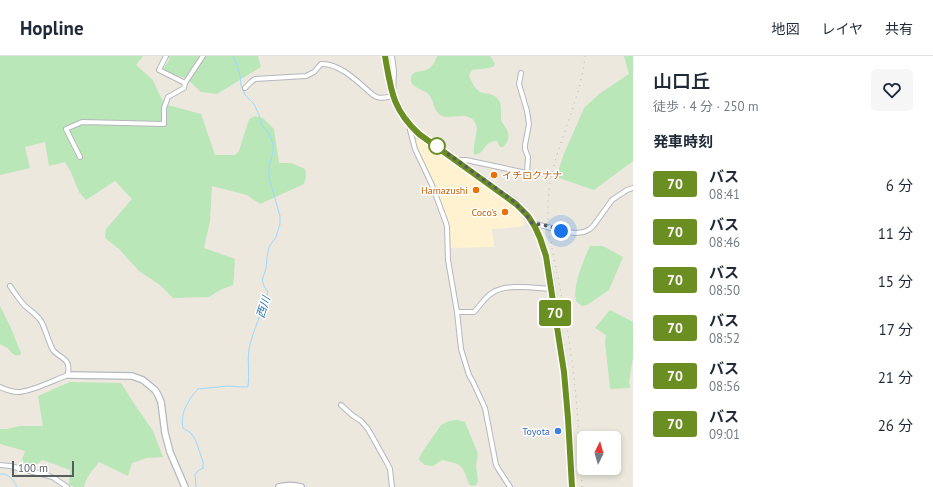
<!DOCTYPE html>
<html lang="ja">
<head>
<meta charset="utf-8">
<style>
  :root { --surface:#fff; --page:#f6f6f7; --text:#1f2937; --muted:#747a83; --line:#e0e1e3 }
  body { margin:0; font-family:"PT Sans","Noto Sans JP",sans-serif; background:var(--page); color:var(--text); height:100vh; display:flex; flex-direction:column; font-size:15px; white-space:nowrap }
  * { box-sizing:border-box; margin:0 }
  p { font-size:13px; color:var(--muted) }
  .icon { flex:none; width:22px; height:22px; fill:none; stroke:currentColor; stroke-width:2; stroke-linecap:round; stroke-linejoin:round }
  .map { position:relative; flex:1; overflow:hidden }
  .details { display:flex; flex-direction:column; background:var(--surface); width:300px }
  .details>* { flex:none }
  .badge { padding:0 8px; border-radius:3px; font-size:14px; line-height:26px }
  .needle { width:26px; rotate:5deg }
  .buttons { position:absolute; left:577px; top:375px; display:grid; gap:8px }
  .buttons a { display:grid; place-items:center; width:44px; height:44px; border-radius:6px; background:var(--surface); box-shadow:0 2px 6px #0003; font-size:20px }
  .scale { position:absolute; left:12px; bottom:10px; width:62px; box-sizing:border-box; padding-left:4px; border:2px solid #575c61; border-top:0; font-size:11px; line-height:14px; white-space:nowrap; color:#575c61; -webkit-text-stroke:3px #fff; paint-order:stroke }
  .you { position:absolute; width:20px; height:20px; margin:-10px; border:3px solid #fff; border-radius:50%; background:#1a73e8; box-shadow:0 0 0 6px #1a73e833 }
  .map>.badge { position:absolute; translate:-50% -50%; box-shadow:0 0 0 2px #fff }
  h2 { padding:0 20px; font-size:15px; line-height:36px }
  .round { display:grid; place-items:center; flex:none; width:42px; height:42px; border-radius:6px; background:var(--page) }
  .head { display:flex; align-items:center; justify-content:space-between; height:68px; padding:0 20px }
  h1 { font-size:19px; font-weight:600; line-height:30px }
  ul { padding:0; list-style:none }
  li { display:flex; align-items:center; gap:12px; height:48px; padding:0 20px }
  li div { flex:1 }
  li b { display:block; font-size:15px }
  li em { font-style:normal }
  li .badge { min-width:44px; font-weight:700; text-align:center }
  header { display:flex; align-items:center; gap:24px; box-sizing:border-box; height:56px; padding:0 20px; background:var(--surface); border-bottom:1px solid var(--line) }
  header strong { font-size:19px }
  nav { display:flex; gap:22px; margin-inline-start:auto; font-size:14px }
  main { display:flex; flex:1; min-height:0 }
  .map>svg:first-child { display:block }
</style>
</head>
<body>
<header>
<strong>Hopline</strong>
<nav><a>地図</a><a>レイヤ</a><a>共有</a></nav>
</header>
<main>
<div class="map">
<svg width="633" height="431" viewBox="0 0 633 431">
  <rect width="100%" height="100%" fill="#ece8dd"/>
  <path fill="#fff2d0" d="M 420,83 L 515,153 L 524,165 L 524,169 L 520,171 L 492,173 L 494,191 L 449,192 L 449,175 L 447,165 L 415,86 Z"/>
  <path fill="#b9e7b7" d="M 0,0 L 143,0 L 136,9 L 153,24 L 156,31 L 164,48 L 201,58 L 215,99 L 235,99 L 239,95 L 249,63 L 255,60 L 263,62 L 274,73 L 279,107 L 291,107 L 305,113 L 306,120 L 304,128 L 260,148 L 247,139 L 212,130 L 210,165 L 204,192 L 235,203 L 234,220 L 233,229 L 220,234 L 209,241 L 173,242 L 160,229 L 139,215 L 119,193 L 105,182 L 106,173 L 132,143 L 115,125 L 86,144 L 79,136 L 71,116 L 65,106 L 49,110 L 45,86 L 25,91 L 30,112 L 0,119 Z
    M 166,0 L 258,0 L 261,11 L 217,38 L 201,36 L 186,22 L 161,16 L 170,3 Z
    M 437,0 L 490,0 L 495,8 L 494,10 L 489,12 L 472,14 L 469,19 C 471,25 476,36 483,37 C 489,38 493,38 497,42 C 504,50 499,59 502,66 C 503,69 506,71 507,74 C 510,80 508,87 503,91 L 500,91 L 497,85 C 483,84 485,100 474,98 C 472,87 481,74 474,65 C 466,55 451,64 442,60 C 432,55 435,43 427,37 C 422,33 409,31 411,22 C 412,14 421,16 426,14 C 432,12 435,6 437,0 Z
    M 624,0 L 633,0 L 633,105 L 594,134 L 556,121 L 564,98 L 584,52 L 599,38 L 629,18 Z
    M 590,190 L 603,190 L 623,201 L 609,234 L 587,249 L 582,250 C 581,249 578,247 577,246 C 570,236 585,200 590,190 Z
    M 0,250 L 10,270 L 21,297 L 20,299 C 12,301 12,295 6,291 C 5,290 1,289 0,288 Z
    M 610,254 L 633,266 L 633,302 L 629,326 L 630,332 L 610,333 L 605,285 L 606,279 L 595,272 Z
    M 70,326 L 121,327 L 135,349 L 153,375 L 163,401 L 147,402 L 132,407 L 128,420 L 99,406 C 93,414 86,421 84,431 L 75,431 L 69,429 L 70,414 L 43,404 L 33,410 L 21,406 L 25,395 L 0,388 L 0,373 L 7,373 L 19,370 L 43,370 L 38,340 Z
    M 457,364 L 465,366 L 478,398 L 476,410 L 478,426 L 476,429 L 472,430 L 469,428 C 462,409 463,408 442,404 L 433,410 L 425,409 L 419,404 L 421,398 L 441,369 L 449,365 Z"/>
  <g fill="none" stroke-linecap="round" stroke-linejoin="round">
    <path stroke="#9bd9ff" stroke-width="1" d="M 0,418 C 9,417 13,424 17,431
      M 196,431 L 195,418 L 198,415 L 203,412 L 203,406 L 196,385 L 191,377 L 183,372 C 180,357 188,344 198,333 L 228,330 L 242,331 L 248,331 C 250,318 247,306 249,293 C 253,273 263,256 268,236 L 264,230 L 262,224 L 266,213 L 267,201 L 269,191 L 276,181 L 280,168 L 280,160 L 269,122 L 269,111 L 273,96 L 273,89 L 270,79 L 261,68 L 259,59 L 254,48 L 245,39 L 241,29 L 240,19 L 236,6 L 233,0"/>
    <g stroke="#b4b7bd" stroke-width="6">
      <path id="street" d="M 166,0 L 159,14 L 185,27 L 203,0
        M 245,32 L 251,26 L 255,23 L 306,20 L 314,16 L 321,8 C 337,7 354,22 365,32 C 369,35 373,40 377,41 C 382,43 388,41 393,40 L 394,15 L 392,0
        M 411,70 L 410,74 L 415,93 L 432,129 L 446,167 L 447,171 L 448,204 L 457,256 L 461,293 L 469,319 L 473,326 L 485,352 L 496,409 L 499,414 L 510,431
        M 80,101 L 66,73 L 82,66 L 164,68 L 164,52 L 168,41 L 184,32 L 185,27
        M 456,104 L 466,104 L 527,117 L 528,101 L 525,93 L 525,89 L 529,68 L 527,55 L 519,28 L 521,17
        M 532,167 L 567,176 L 576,177 L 584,176 L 590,173 L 594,169 L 612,144 L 627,134 L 633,132
        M 457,256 L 474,256 C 480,250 484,242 492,237 C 506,227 535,232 552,233
        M 0,331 C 6,334 12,336 19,336 C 33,335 54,324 68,319 C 68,316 69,312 68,309 C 67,302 57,300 53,294 C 48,285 46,274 41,265 C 37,259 31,255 25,250 C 19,244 15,237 10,230
        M 341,349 L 352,359 L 361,365 L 368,373 L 387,407 L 390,413 L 392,431
        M 0,409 L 10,410 L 49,420 L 54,422 L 67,431"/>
    </g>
    <g stroke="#b4b9bf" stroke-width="8">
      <path id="secondary" d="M 385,0 C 390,33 393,53 419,78 L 516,147 C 526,157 535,169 540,182 C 549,202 551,231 555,253 C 558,274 562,295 564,316 C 569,354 570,393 572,431
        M 68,319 L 132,320 L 143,324 L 155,334 L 158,339 L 161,346 L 165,377 L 170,396 L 185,431
        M 279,431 C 286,429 294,429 301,431"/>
    </g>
    <use href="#street" stroke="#fff" stroke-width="4"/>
    <use href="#secondary" stroke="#fff" stroke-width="5.5"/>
    <path stroke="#b2b3b4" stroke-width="1" stroke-dasharray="1 5" stroke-linecap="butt" d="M 582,431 C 579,378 576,324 567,271 C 563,248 559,226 554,203 C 551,187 547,171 548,155 C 548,141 549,127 553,113 C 563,74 581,40 585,0"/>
  </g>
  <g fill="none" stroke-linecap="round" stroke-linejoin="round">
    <g stroke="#fff" stroke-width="9">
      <path id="line" d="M 385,0 C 391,34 392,53 419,78 L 516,148 L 528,160 L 535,171 L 540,182 L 546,200 L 564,316 L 568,362 L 572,431"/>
    </g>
    <use href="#line" stroke="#6b8e23" stroke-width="6"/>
    <path stroke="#575c61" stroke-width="4" stroke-dasharray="0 7.2" d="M 437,90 L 512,144 L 524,156 L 532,167 L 549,170 L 561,175"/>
  </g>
  <circle fill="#fff" stroke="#6b8e23" stroke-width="2" cx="437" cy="90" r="8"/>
  <g fill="#e8710a" stroke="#fff" stroke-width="1.5">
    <circle cx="494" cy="119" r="4"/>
    <circle cx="476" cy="134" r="4"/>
    <circle cx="505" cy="156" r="4"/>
  </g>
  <circle fill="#3f7fe0" stroke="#fff" stroke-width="1.5" cx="558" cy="375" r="4"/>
  <g text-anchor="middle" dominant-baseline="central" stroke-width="3" stroke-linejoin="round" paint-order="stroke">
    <g font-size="10" fill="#c56008" stroke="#fff" text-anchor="end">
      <text x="502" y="119" text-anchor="start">イチロクナナ</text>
      <text x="468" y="134">Hamazushi</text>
      <text x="497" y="156">Coco's</text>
    </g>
    <g font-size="10" fill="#366cbe" stroke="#fff" text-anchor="end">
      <text x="550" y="375">Toyota</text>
    </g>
    <g font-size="11" font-style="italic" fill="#307ab9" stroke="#fff">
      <text transform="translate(263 251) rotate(-72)">西川</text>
    </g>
  </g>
</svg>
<div class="buttons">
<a><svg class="needle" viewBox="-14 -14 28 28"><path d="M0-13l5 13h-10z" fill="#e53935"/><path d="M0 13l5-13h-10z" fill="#747a83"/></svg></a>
</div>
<div class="scale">100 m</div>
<div class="you" style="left:561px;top:175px"></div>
<b class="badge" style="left:555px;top:257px;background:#6b8e23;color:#fff">70</b>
</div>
<section class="details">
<div class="head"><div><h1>山口丘</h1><p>徒歩 · 4 分 · 250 m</p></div><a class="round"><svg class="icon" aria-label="heart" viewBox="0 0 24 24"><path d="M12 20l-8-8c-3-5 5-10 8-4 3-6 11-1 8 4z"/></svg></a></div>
<h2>発車時刻</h2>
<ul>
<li><span class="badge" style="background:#6b8e23;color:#fff">70</span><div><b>バス</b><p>08:41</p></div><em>6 分</em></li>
<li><span class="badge" style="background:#6b8e23;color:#fff">70</span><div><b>バス</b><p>08:46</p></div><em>11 分</em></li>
<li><span class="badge" style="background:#6b8e23;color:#fff">70</span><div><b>バス</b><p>08:50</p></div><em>15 分</em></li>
<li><span class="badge" style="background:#6b8e23;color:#fff">70</span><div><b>バス</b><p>08:52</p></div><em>17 分</em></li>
<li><span class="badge" style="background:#6b8e23;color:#fff">70</span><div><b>バス</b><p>08:56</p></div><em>21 分</em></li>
<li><span class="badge" style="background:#6b8e23;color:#fff">70</span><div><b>バス</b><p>09:01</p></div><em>26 分</em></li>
</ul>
</section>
</main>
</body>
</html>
